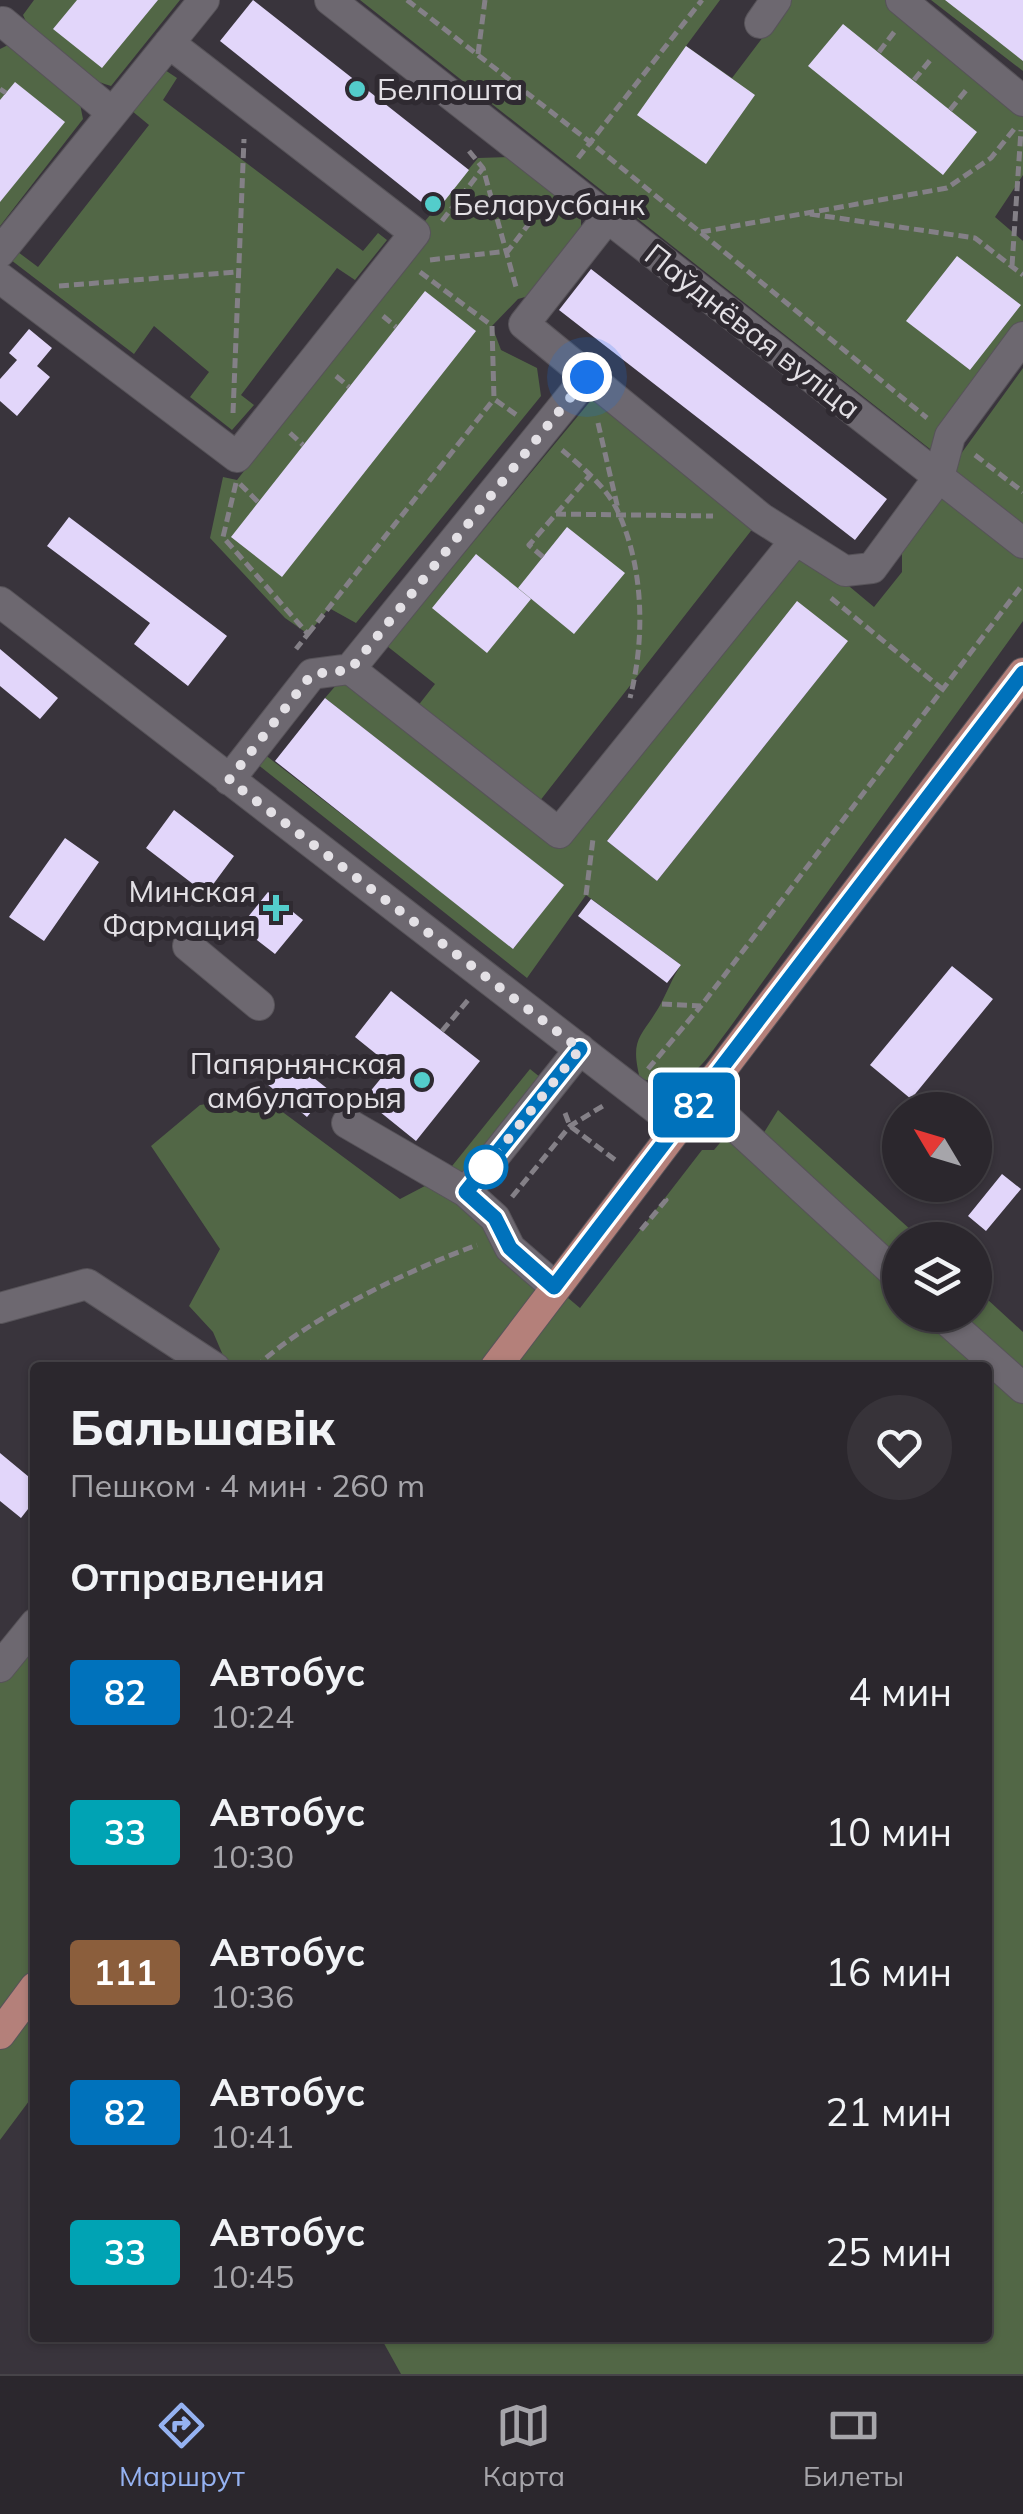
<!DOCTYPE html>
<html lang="ru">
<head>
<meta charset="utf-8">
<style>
  :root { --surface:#2b272d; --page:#373339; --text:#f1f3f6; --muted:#a6a5aa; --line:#474449; --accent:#95b2f1 }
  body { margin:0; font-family:Mulish,sans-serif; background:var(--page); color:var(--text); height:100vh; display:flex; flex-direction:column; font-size:38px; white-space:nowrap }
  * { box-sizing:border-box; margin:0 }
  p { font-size:32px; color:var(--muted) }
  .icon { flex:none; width:55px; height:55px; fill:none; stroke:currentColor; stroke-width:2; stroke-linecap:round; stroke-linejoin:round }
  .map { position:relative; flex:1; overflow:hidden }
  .panel { position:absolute; left:30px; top:1362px; width:962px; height:980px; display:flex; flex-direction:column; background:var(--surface); border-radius:10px; box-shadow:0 2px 8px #0004,0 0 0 2px var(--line) }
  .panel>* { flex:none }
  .badge { padding:0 20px; border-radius:8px; font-size:35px; line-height:65px }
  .needle { width:65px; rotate:308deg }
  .controls { position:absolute; left:882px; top:1092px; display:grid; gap:20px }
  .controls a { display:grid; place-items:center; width:110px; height:110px; border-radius:50%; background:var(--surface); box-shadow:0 2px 8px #0004,0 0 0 2px var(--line); font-size:50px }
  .you { position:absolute; width:50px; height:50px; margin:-25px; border:8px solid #fff; border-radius:50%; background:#1a73e8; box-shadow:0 0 0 15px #1a73e833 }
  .map>.badge { position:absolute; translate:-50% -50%; box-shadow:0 0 0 5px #fff }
  h2 { padding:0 40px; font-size:38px; line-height:90px }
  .round { display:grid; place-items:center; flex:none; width:105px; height:105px; border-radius:52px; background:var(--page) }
  .headline { display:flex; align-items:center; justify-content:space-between; height:170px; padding:0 40px }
  h1 { font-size:48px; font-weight:800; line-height:75px }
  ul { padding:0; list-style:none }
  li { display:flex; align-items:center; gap:30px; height:140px; padding:0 40px }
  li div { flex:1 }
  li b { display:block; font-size:38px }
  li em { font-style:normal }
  li .badge { min-width:110px; font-weight:700; text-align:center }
  .dock { display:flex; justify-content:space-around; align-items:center; height:140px; border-top:2px solid var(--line); background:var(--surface); font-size:28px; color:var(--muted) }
  .dock a { display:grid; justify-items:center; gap:5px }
  .dock .on { color:var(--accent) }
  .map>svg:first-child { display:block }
</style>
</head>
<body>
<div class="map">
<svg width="1023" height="2374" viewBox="0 0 1023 2374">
  <rect width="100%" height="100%" fill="#39343c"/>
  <path fill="#526746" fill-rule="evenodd" d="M 34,0 L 180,0 L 111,86 C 78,76 36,47 23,15 Z
    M 360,0 L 720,0 L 686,46 L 732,78 L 791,0 L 902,0 L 1023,98 L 1023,175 L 995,217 L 1023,241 L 1023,333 L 930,449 Z
    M 931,0 L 1023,0 L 1023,71 Z
    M 8,45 L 79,99 L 83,119 L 0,226 L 0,49 Z
    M 162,68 L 177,78 L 163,100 L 363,251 L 378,233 L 387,240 L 355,280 L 337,268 L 241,395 L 254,405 L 232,430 L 190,397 L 209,372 L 154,326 L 134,354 L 11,260 L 18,252 L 38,267 L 149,125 L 126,106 Z
    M 509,157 L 581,215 L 581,227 L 532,295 L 518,299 L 492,326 L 501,350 L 537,368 L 541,396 L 356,623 L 329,608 L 308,634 L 285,618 L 210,538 L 223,477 L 237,480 L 407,263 L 415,233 L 478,158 Z
    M 1023,368 L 1023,527 L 950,469 Z
    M 597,393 L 761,518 L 532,811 L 558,832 L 795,541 L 874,607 L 902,572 L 902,550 L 941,496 L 1023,556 L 1023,621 L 728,1030 C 699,1068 693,1089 640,1079 C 630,1038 640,1039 659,1007 C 667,993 672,978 681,965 L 586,895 L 527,978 L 247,756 L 255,747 L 514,948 L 563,885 L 325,698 L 350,669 L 410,716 L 435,684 L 387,646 ZM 797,602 L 847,642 L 657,881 L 607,841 Z
    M 530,1069 L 551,1086 L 466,1192 L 555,1287 L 580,1308 L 702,1150 L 714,1150 L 734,1126 L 755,1147 L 778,1110 L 922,1240 L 900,1240 L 900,1315 L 975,1315 L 975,1288 L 1023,1332 L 1023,2374 L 401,2374 L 381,2338 L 988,2338 L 988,1368 L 228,1367 L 213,1332 L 189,1306 L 220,1249 L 151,1146 L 200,1105 L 261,1096 L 400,1199 L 444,1176 Z
    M 35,1624 L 35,2093 L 0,2140 L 0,1667 Z"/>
  <path fill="#e2d6fa" d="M 77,0 L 158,0 L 102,68 L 53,29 Z
    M 253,0 L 469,170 L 435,213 L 220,41 Z
    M 945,0 L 1023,0 L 1023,61 L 990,35 Z
    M 843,24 L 977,132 L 943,175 L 808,66 Z
    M 686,46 L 755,95 L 706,164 L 637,115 Z
    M 15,82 L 65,122 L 0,202 L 0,100 Z
    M 957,256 L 1021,305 L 970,370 L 906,321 Z
    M 591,269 L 887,499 L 855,540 L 559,310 Z
    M 425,291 L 476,331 L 282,577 L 231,537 Z
    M 29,329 L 52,348 L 37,366 L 50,377 L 17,416 L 0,401 L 0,379 L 17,360 L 9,353 Z
    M 69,517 L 227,636 L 188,686 L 134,644 L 150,623 L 47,546 Z
    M 567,527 L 625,573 L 574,634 L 518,588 Z
    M 476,554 L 531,599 L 487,653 L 432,608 Z
    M 797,601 L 848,641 L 657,881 L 607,841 Z
    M 0,649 L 58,698 L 40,719 L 0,686 Z
    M 325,698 L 564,885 L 513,949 L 275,761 Z
    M 174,810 L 234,856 L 206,894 L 146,848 Z
    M 65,838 L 99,862 L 44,941 L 9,917 Z
    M 268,892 L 303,920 L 275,954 L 240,927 Z
    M 591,899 L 681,965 L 667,983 L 578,916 Z
    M 952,966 L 993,999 L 911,1099 L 870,1065 Z
    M 391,991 L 480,1061 L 416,1141 L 364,1099 L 391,1066 L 355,1037 Z
    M 289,1058 L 329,1090 L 307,1117 L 267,1084 Z
    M 1002,1174 L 1021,1189 L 986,1231 L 968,1216 Z
    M 0,1453 L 35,1482 L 35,1500 L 21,1518 L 0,1501 Z"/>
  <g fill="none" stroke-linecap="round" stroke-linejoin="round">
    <g stroke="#575359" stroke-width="32">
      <path id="minor" d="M 330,0 L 1023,543
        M 901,0 L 1023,101
        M 3,22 L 110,111
        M 760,23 L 776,0
        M 608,217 L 524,324 L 761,518 L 845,571 L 872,568 L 939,477 L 950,436 L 1023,337
        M 0,252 L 204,0
        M 0,278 L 237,457 L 415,233 L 169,43
        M 0,602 L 679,1126
        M 350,669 L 587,377
        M 229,780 L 312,674 L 350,669 L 559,833 L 795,541
        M 188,946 L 259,1005
        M 701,1095 L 900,1278
        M 347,1123 L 466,1192 L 495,1218 L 510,1248 L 555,1287
        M 466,1192 L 580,1049
        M 0,1308 L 87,1284 L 215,1368
        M 941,1315 L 1023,1388
        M 0,1667 L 35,1624"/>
    </g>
    <g stroke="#575359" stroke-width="32">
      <path id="major" d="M 495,1368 L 1023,673
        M 0,2034 L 35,1987"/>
    </g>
    <path stroke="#848087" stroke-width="5" stroke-dasharray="10 5" stroke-linecap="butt" d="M 407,0 L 590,142 L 927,418
      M 879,52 L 895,31
      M 478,54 L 485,0
      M 914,80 L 931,59
      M 0,89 L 6,93
      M 950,110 L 967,89
      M 469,151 L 483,168 L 516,287
      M 578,158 L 702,0
      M 810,214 L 975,238 L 1023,275
      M 442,221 L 483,168
      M 701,232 L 947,188 L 991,158 L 1015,128
      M 430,260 L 508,251 L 545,203
      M 1012,266 L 1021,130
      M 420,272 L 491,325
      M 59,286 L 236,272
      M 383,316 L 396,327
      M 492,326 L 494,399 L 518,416
      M 336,376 L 349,387
      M 233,413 L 244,139
      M 598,423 L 618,509
      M 290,433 L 303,445
      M 562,450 C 583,468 608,488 619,514 C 644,570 645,639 630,698
      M 975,455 L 1023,492
      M 236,483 L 223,537 L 308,634 L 296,649
      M 240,484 L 258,502
      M 556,514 L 713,516
      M 543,557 L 529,545 L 591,474
      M 831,598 L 941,688
      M 308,634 L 494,399
      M 586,895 L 593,839
      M 662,1004 L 701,1006 L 1023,584
      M 442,1031 L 469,999
      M 648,1069 L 701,1006
      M 565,1113 L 570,1126 L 618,1162
      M 512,1197 L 570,1126 L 606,1104
      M 641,1230 L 666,1200 L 662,1197
      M 255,1368 C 307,1318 409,1270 477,1245"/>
    <use href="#minor" stroke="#6d6870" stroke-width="30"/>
    <use href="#major" stroke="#b4807a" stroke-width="30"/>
  </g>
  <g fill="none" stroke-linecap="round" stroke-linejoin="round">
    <g stroke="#fff" stroke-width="22">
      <path id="line" d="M 580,1049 L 466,1192 L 495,1218 L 510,1248 L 554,1287 L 1023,673"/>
    </g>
    <use href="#line" stroke="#0072bc" stroke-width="15"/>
    <path stroke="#e3e0e5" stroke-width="10" stroke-dasharray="0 18" d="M 486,1167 L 580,1049 L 229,780 L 312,674 L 350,670 L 587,377"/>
  </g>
  <g fill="#53cdcb" stroke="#2f2a31" stroke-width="4">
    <circle cx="357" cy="89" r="10"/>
    <circle cx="433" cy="204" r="10"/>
    <path d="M271 893h10v10h10v10h-10v10h-10v-10h-10v-10h10z"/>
    <circle cx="422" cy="1080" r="10"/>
  </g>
  <circle fill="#fff" stroke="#0072bc" stroke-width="5" cx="486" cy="1167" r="20"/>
  <g text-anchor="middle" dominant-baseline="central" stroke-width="10" stroke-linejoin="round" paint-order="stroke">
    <g font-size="30" fill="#e3e0e5" stroke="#2f2a31" text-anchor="start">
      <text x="377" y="89">Белпошта</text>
      <text x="453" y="204">Беларусбанк</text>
      <text x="256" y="891" text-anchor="end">Минская<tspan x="256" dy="34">Фармация</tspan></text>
      <text x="402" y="1063" text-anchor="end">Папярнянская<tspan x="402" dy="34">амбулаторыя</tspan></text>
    </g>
    <g font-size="30" fill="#e3e0e5" stroke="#2f2a31">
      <text transform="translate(753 331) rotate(38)">Паўднёвая вуліца</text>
    </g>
  </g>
</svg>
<div class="controls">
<a><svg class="needle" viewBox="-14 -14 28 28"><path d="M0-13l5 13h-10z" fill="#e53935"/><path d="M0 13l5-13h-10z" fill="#a6a5aa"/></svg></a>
<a><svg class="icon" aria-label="layers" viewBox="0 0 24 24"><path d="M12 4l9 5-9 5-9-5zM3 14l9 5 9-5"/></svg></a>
</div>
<div class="you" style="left:587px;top:377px"></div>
<b class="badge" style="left:694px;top:1105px;background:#0072bc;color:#fff">82</b>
<section class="panel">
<div class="headline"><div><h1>Бальшавік</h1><p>Пешком · 4 мин · 260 m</p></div><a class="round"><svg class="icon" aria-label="heart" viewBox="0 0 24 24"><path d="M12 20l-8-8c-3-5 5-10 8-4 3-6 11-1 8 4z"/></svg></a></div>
<h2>Отправления</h2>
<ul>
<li><span class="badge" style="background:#0072bc;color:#fff">82</span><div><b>Автобус</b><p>10:24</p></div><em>4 мин</em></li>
<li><span class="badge" style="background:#00a3b4;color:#fff">33</span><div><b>Автобус</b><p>10:30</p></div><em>10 мин</em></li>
<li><span class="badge" style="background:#8b5e3c;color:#fff">111</span><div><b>Автобус</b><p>10:36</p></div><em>16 мин</em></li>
<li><span class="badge" style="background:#0072bc;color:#fff">82</span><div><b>Автобус</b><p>10:41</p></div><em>21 мин</em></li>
<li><span class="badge" style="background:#00a3b4;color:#fff">33</span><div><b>Автобус</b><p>10:45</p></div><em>25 мин</em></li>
</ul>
</section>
</div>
<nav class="dock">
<a class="on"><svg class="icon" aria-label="directions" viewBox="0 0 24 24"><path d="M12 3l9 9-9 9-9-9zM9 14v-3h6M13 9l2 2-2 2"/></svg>Маршрут</a>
<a><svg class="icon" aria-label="map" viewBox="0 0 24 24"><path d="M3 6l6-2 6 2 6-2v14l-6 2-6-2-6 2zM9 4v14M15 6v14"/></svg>Карта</a>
<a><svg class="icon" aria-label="tickets" viewBox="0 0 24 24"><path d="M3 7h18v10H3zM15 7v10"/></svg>Билеты</a>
</nav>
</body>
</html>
